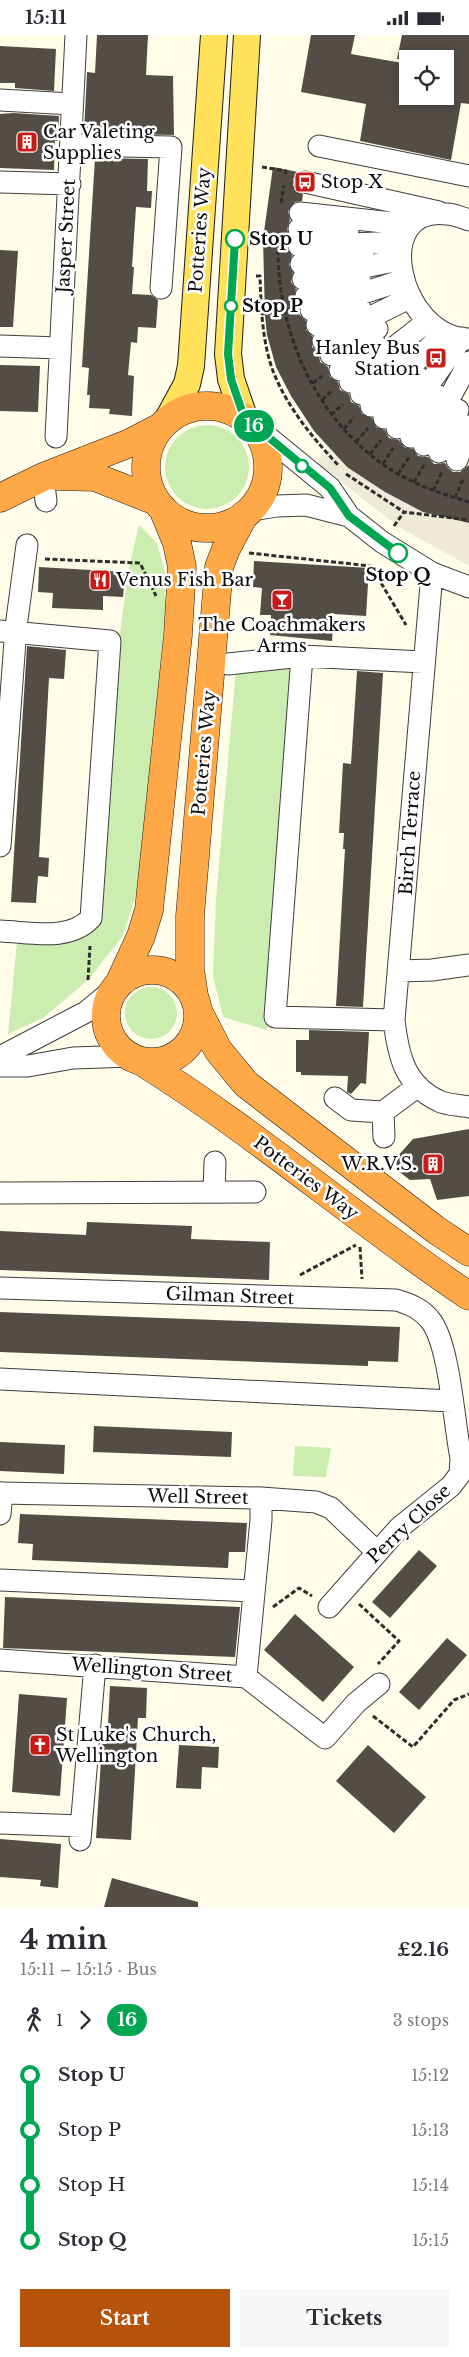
<!DOCTYPE html>
<html lang="en">
<head>
<meta charset="utf-8">
<style>
  :root { --surface:#fff; --page:#f7f7f7; --text:#2b2b33; --muted:#7c7c81; --accent:#b45309 }
  body { margin:0; font-family:"Libre Baskerville",serif; background:var(--page); color:var(--text); height:100vh; display:flex; flex-direction:column; font-size:19px; white-space:nowrap }
  * { box-sizing:border-box; margin:0 }
  p { font-size:16px; color:var(--muted) }
  .icon { flex:none; width:28px; height:28px; fill:none; stroke:currentColor; stroke-width:2; stroke-linecap:round; stroke-linejoin:round }
  .map { position:relative; height:1872px; overflow:hidden }
  .details { display:flex; flex-direction:column; background:var(--surface); flex:1 }
  .details>* { flex:none }
  .badge { padding:0 10px; border-radius:16px; font-size:18px; line-height:32px }
  .fabs { position:absolute; left:399px; top:15px; display:grid; gap:10px }
  .fabs a { display:grid; place-items:center; width:55px; height:55px; border-radius:0px; background:var(--surface); box-shadow:0 2px 12px #0003; font-size:25px }
  .map>.badge { position:absolute; translate:-50% -50%; box-shadow:0 0 0 2px #fff }
  .legs { display:flex; align-items:center; gap:8px; height:55px; padding:0 20px; font-size:16px }
  .legs p { margin-inline-start:auto }
  .headline { display:flex; align-items:center; justify-content:space-between; height:85px; padding:0 20px }
  h1 { font-size:28px; font-weight:700; line-height:38px }
  .button { display:flex; gap:10px; margin-top:auto; padding:10px 20px }
  .button a { flex:1; height:58px; border-radius:0px; background:var(--accent); color:#fff; font-size:20px; font-weight:700; line-height:58px; text-align:center }
  .button a+a { background:var(--page); color:var(--text) }
  ul { padding:0 20px; list-style:none }
  li { display:flex; align-items:center; gap:18px; height:55px; font-size:19px }
  li i { display:grid; place-items:center; width:8px; height:100%; margin:0 6px; background:currentColor }
  li i::after { content:''; width:12px; height:12px; margin:-6px; border:4px solid; border-radius:50%; background:var(--surface) }
  li p { margin-inline-start:auto }
  li:first-child i { background:linear-gradient(#0000 50%,currentColor 0) }
  li:last-child i { background:linear-gradient(currentColor 50%,#0000 0) }
  .status { display:flex; justify-content:space-between; align-items:center; height:35px; padding:0 25px; background:var(--surface); direction:ltr }
  .status svg { height:14px; fill:currentColor }
  .map>svg:first-child { display:block }
</style>
</head>
<body>
<div class="status"><b>15:11</b><svg viewBox="0 0 49 12"><path d="M0 12V9h3v3zM5 12V6h3v6zM10 12V3h3v9zM15 12V0h3v12zM26 1h20v11H26zM47 4h2v5h-2z"/></svg></div>
<div class="map">
<svg width="469" height="1872" viewBox="0 0 469 1872">
  <rect width="100%" height="100%" fill="#fffce9"/>
  <path fill="#cbedaf" d="M165 432a42 42 0 1 1 84 0a42 42 0 1 1-84 0Z
    M 139,490 L 157,508 L 165,538 L 165,580 L 139,850 L 123,901 L 88,945 L 43,983 L 8,999 L 18,896 L 83,891 L 110,606 L 120,597 L 129,533 Z
    M 293,630 L 267,995 L 223,982 L 213,941 L 216,864 L 236,634 Z
    M125 978a26 26 0 1 1 52 0a26 26 0 1 1-52 0Z
    M 295,1411 L 331,1413 L 326,1442 L 293,1441 Z"/>
  <path fill="#efead8" d="M 329,414 L 347,432 L 385,457 L 423,477 L 469,488 L 469,531 L 399,492 L 316,427 Z"/>
  <path fill="#544d46" d="M 97,0 L 148,0 L 146,40 L 173,41 L 174,100 L 84,98 L 87,37 L 95,38 Z
    M 311,0 L 355,0 L 351,19 L 408,29 L 408,61 L 445,61 L 445,24 L 397,24 L 402,0 L 469,0 L 469,69 L 461,68 L 451,125 L 360,106 L 366,69 L 301,57 Z
    M 0,11 L 56,14 L 54,56 L 15,53 L 15,48 L 0,48 Z
    M 13,78 L 59,81 L 58,106 L 55,106 L 54,135 L 0,133 L 0,79 Z
    M 95,123 L 148,124 L 147,156 L 152,156 L 151,173 L 136,172 L 132,232 L 134,232 L 132,259 L 151,260 L 158,265 L 156,293 L 138,292 L 137,308 L 131,307 L 128,340 L 134,341 L 132,381 L 109,379 L 110,374 L 89,373 L 90,360 L 87,360 L 89,333 L 82,332 Z
    M 273,132 L 298,137 L 293,144 L 293,150 L 296,156 L 303,159 L 302,166 L 295,167 L 288,176 L 290,185 L 287,194 L 290,202 L 287,212 L 292,221 L 289,230 L 293,238 L 291,247 L 296,254 L 294,264 L 299,271 L 299,279 L 306,286 L 306,295 L 312,301 L 312,312 L 319,318 L 320,327 L 328,332 L 330,342 L 338,347 L 340,355 L 349,359 L 351,367 L 359,371 L 362,379 L 372,383 L 376,392 L 385,395 L 389,403 L 399,405 L 404,412 L 413,414 L 418,421 L 428,422 L 434,429 L 445,428 L 448,433 L 453,437 L 460,437 L 469,430 L 469,488 L 423,477 L 385,457 L 347,432 L 314,396 L 291,361 L 276,332 L 267,300 L 265,281 L 263,204 Z
    M 0,215 L 18,216 L 13,292 L 0,292 Z
    M 0,330 L 40,331 L 38,377 L 0,376 Z
    M 254,526 L 369,533 L 366,581 L 334,579 L 332,606 L 270,600 L 271,580 L 260,580 L 262,553 L 253,552 Z
    M 39,532 L 125,537 L 123,562 L 103,561 L 103,575 L 52,573 L 53,558 L 38,557 Z
    M 27,611 L 66,615 L 64,644 L 49,643 L 39,822 L 49,823 L 48,842 L 38,841 L 36,868 L 11,867 Z
    M 357,636 L 383,638 L 363,972 L 336,971 L 345,814 L 343,814 L 344,798 L 339,798 L 343,728 L 351,729 Z
    M 309,995 L 369,997 L 366,1049 L 361,1048 L 351,1059 L 347,1057 L 348,1041 L 301,1040 L 301,1037 L 296,1037 L 296,1005 L 309,1005 Z
    M 469,1094 L 469,1161 L 437,1165 L 430,1144 L 410,1145 L 397,1135 L 396,1123 L 413,1104 Z
    M 87,1187 L 192,1191 L 191,1204 L 270,1207 L 269,1245 L 0,1235 L 0,1196 L 86,1200 Z
    M 0,1277 L 400,1292 L 398,1327 L 368,1326 L 368,1331 L 0,1317 Z
    M 94,1391 L 232,1397 L 231,1422 L 93,1417 Z
    M 0,1407 L 65,1410 L 64,1439 L 0,1436 Z
    M 20,1479 L 247,1488 L 245,1517 L 229,1517 L 228,1533 L 32,1525 L 33,1509 L 18,1508 Z
    M 419,1515 L 437,1531 L 390,1583 L 372,1567 Z
    M 5,1562 L 240,1572 L 235,1622 L 3,1613 Z
    M 295,1579 L 354,1632 L 323,1667 L 264,1615 Z
    M 447,1603 L 467,1620 L 419,1675 L 399,1657 Z
    M 110,1651 L 147,1653 L 146,1683 L 138,1683 L 131,1805 L 96,1803 L 102,1709 L 107,1709 Z
    M 19,1659 L 67,1663 L 60,1761 L 12,1757 Z
    M 179,1710 L 219,1712 L 218,1733 L 202,1732 L 201,1754 L 176,1753 Z
    M 368,1710 L 426,1762 L 394,1798 L 336,1746 Z
    M 0,1804 L 61,1809 L 58,1853 L 40,1851 L 41,1845 L 0,1842 Z
    M 112,1843 L 198,1867 L 198,1872 L 104,1872 Z"/>
  <g fill="none" stroke-linecap="round" stroke-linejoin="round">
    <g stroke="#3e3e3e" stroke-width="23">
      <path id="minor" d="M 0,65 L 72,69
        M 71,110 L 171,112 L 161,253
        M 319,111 L 469,141
        M 0,147 L 70,149
        M 305,147 L 439,177
        M 300,178 L 411,190
        M 469,185 C 462,183 454,179 447,179 C 370,169 397,302 469,304
        M 299,194 L 348,196
        M 299,211 L 402,207
        M 301,229 L 363,221
        M 303,244 L 400,225
        M 306,261 L 360,246
        M 311,275 L 403,245
        M 317,290 L 360,273
        M 323,306 L 411,262
        M 0,311 L 60,313
        M 331,320 L 377,294
        M 340,335 L 376,310
        M 350,347 L 428,286
        M 361,359 L 398,326
        M 371,371 L 443,299
        M 384,383 L 418,342
        M 253,390 L 330,453 L 349,481 L 382,507 L 432,538 L 469,552
        M 397,393 L 462,303
        M 56,402 L 76,0
        M 411,402 L 437,360
        M 424,410 L 469,327
        M 439,417 L 458,375
        M 457,425 L 469,391
        M 43,442 L 46,466
        M 251,475 L 277,471 L 306,470 L 349,481
        M 432,538 L 394,985 C 398,1019 404,1050 439,1066 C 447,1070 459,1070 469,1072
        M 0,596 L 110,606 L 91,883 C 69,907 30,897 0,896
        M 302,621 L 275,982 L 394,985
        M 228,629 L 302,621 L 423,627
        M 0,811 L 16,592 L 27,510
        M 399,936 L 432,935 L 469,930
        M 0,1022 L 86,977 L 115,953
        M 0,1031 L 28,1031 L 73,1023 L 131,1021
        M 335,1063 L 351,1075 L 383,1077 L 418,1051
        M 383,1077 L 384,1102
        M 214,1157 L 215,1127
        M 0,1158 L 255,1157
        M 0,1253 L 396,1265 C 410,1269 422,1274 431,1286 C 450,1311 454,1390 461,1423 L 460,1439 L 451,1451 L 399,1493 L 329,1572
        M 0,1344 L 452,1366
        M 0,1458 L 261,1463 L 316,1467 L 331,1473 L 376,1516
        M 0,1479 L 2,1458
        M 0,1545 L 253,1556
        M 0,1625 L 246,1642 L 325,1703 L 356,1668 L 379,1649
        M 246,1642 L 261,1485 L 261,1463
        M 0,1788 L 81,1791
        M 80,1805 L 95,1630"/>
    </g>
    <g stroke="#1c1c1c" stroke-width="28">
      <path id="major" d="M 244,382 L 231,344 L 228,319 L 247,0
        M 168,384 L 187,349 L 191,331 L 214,0"/>
    </g>
    <g stroke="#1c1c1c" stroke-width="29">
      <path id="highway" d="M146 432a61 61 0 1 1 122 0a61 61 0 1 1-122 0Z
        M 57,441 L 95,442 L 156,466
        M 0,463 L 43,442 L 130,408 L 159,393
        M106 981a46 46 0 1 1 92 0a46 46 0 1 1-92 0Z
        M 119,949 L 141,901 L 149,875 L 178,600 L 182,532 L 177,508 L 163,474
        M 194,961 L 190,934 L 190,881 L 219,532 L 226,514 L 244,480
        M 198,976 L 218,1015 L 246,1049 L 436,1195 L 469,1217
        M 141,1026 C 255,1097 357,1186 469,1261"/>
    </g>
    <path stroke="#2d2d2d" stroke-width="3" stroke-dasharray="5 2.5" stroke-linecap="butt" d="M 262,132 L 286,136 L 285,139
      M 281,168 L 284,150
      M 278,215 C 278,303 320,393 398,439 C 421,452 445,460 469,467
      M 256,241 L 260,241 C 261,272 262,306 273,336 C 287,372 312,402 338,430
      M 261,279 L 290,274
      M 313,348 L 322,341
      M 322,365 L 332,356
      M 331,380 L 343,369
      M 344,394 L 354,382
      M 356,407 L 368,393
      M 370,419 L 381,405
      M 383,429 L 393,413
      M 346,439 L 404,477
      M 398,439 L 409,422
      M 414,447 L 424,430
      M 433,456 L 442,437
      M 455,463 L 463,444
      M 394,491 L 404,477 L 469,485
      M 249,518 L 371,531 L 406,590
      M 45,524 L 140,528 L 156,561
      M 88,945 L 90,911
      M 360,1212 L 362,1244
      M 300,1240 L 356,1210
      M 359,1569 L 399,1606 L 378,1629
      M 273,1572 L 299,1553 L 312,1561
      M 373,1681 L 413,1712 L 454,1665 L 469,1659"/>
    <use href="#minor" stroke="#fff" stroke-width="21"/>
    <use href="#major" stroke="#ffe259" stroke-width="26"/>
    <use href="#highway" stroke="#ffa847" stroke-width="28"/>
  </g>
  <g fill="none" stroke-linecap="round" stroke-linejoin="round">
    <g stroke="#fff" stroke-width="11">
      <path id="line-1" d="M 235,204 L 228,319 L 231,344 L 244,382 L 330,453 L 349,481 L 398,518"/>
    </g>
    <use href="#line-1" stroke="#00a651" stroke-width="8"/>
  </g>
  <defs>
    <g id="building-square" transform="scale(1.125)"><rect x="-9" y="-9" width="18" height="18" rx="4" fill="#c71b17" stroke="#fff"/><path d="M-4-6H4V6H1V3H-1V6H-4ZM-2.5-4.3h1.7v1.8h-1.7ZM.8-4.3h1.7v1.8H.8ZM-2.5-1h1.7V.8h-1.7ZM.8-1h1.7V.8H.8Z" fill="#fff"/></g>
    <g id="bus-square" transform="scale(1.125)"><rect x="-9" y="-9" width="18" height="18" rx="4" fill="#c71b17" stroke="#fff"/><path d="M-5-6H5V4H4V6H2V4H-2V6H-4V4H-5ZM-3.5-4V0h7V-4ZM-3.5 1.2v1.5H-2V1.2ZM2 1.2v1.5H3.5V1.2Z" fill="#fff"/></g>
    <g id="restaurant-square" transform="scale(1.125)"><rect x="-9" y="-9" width="18" height="18" rx="4" fill="#c71b17" stroke="#fff"/><path d="M-5-6h1v4h1v-4h1v4h1v-4h1v5L-1.5 .5V6h-2V.5L-5-1ZM5-6V6H3V1.5H1.5Q1.5-4 5-6Z" fill="#fff"/></g>
    <g id="bar-square" transform="scale(1.125)"><rect x="-9" y="-9" width="18" height="18" rx="4" fill="#c71b17" stroke="#fff"/><path d="M-6-5H6L.8 .8V4.5H3.5V6h-7V4.5H-.8V.8Z" fill="#fff"/></g>
    <g id="church-square" transform="scale(1.125)"><rect x="-9" y="-9" width="18" height="18" rx="4" fill="#c71b17" stroke="#fff"/><path d="M-1.2-6h2.4v3.5h3.3v2.4h-3.3V6h-2.4V-.1h-3.3v-2.4h3.3Z" fill="#fff"/></g>
  </defs>
  <g fill-rule="evenodd">
    <use href="#building-square" x="27" y="107"/>
    <use href="#bus-square" x="305" y="147"/>
    <use href="#bus-square" x="436" y="323"/>
    <use href="#restaurant-square" x="100" y="545"/>
    <use href="#bar-square" x="282" y="565"/>
    <use href="#building-square" x="433" y="1129"/>
    <use href="#church-square" x="40" y="1710"/>
  </g>
  <g fill="#fff" stroke="#00a651" stroke-width="2.5">
    <circle cx="235" cy="204" r="9"/>
    <circle cx="231" cy="271" r="6"/>
    <circle cx="302" cy="431" r="6"/>
    <circle cx="398" cy="518" r="9"/>
  </g>
  <g text-anchor="middle" dominant-baseline="central" stroke-width="5" stroke-linejoin="round" paint-order="stroke">
    <g font-size="18" fill="#0b0b0b" stroke="#fff" text-anchor="start">
      <text x="43" y="97">Car Valeting<tspan x="43" dy="21">Supplies</tspan></text>
      <text x="321" y="147">Stop X</text>
      <text x="420" y="313" text-anchor="end">Hanley Bus<tspan x="420" dy="21">Station</tspan></text>
      <text x="116" y="545">Venus Fish Bar</text>
      <text x="282" y="590" text-anchor="middle">The Coachmakers<tspan x="282" dy="21">Arms</tspan></text>
      <text x="417" y="1129" text-anchor="end">W.R.V.S.</text>
      <text x="56" y="1700">St Luke's Church,<tspan x="56" dy="21">Wellington</tspan></text>
    </g>
    <g font-size="18" fill="#0b0b0b" stroke="#fff">
      <text transform="translate(200 195) rotate(-86)">Potteries Way</text>
      <text transform="translate(66 201) rotate(-87)">Jasper Street</text>
      <text transform="translate(204 718) rotate(-85)">Potteries Way</text>
      <text transform="translate(410 798) rotate(-86)">Birch Terrace</text>
      <text transform="translate(306 1143) rotate(37)">Potteries Way</text>
      <text transform="translate(230 1261) rotate(2)">Gilman Street</text>
      <text transform="translate(198 1462) rotate(1)">Well Street</text>
      <text transform="translate(409 1489) rotate(-43)">Perry Close</text>
      <text transform="translate(152 1635) rotate(4)">Wellington Street</text>
    </g>
    <g font-size="18" font-weight="bold" fill="#0b0b0b" stroke="#fff" text-anchor="start">
      <text x="249" y="204">Stop U</text>
      <text x="242" y="271">Stop P</text>
      <text x="398" y="540" text-anchor="middle">Stop Q</text>
    </g>
  </g>
</svg>
<div class="fabs">
<a><svg class="icon" aria-label="locate" viewBox="0 0 24 24"><circle cx="12" cy="12" r="6"/><path d="M12 2v4M12 18v4M2 12h4M18 12h4"/></svg></a>
</div>
<b class="badge" style="left:254px;top:391px;background:#00a651;color:#fff">16</b>
</div>
<section class="details">
<div class="headline"><div><h1>4 min</h1><p>15:11 – 15:15 · Bus</p></div><b>£2.16</b></div>
<div class="legs"><svg class="icon" aria-label="walk" viewBox="0 0 24 24"><circle cx="13" cy="4" r="2"/><path d="M13 8l-2 6 4 7M11 14l-3 7M7 12l3-4h3l4 4"/></svg>1<svg class="icon" aria-label="forward" viewBox="0 0 24 24"><path d="M9 5l7 7-7 7"/></svg><b class="badge" style="background:#00a651;color:#fff">16</b><p>3 stops</p></div>
<ul>
<li><i style="color:#00a651"></i><b>Stop U</b><p>15:12</p></li>
<li><i style="color:#00a651"></i><span>Stop P</span><p>15:13</p></li>
<li><i style="color:#00a651"></i><span>Stop H</span><p>15:14</p></li>
<li><i style="color:#00a651"></i><b>Stop Q</b><p>15:15</p></li>
</ul>
<div class="button"><a>Start</a><a>Tickets</a></div>
</section>
</body>
</html>
